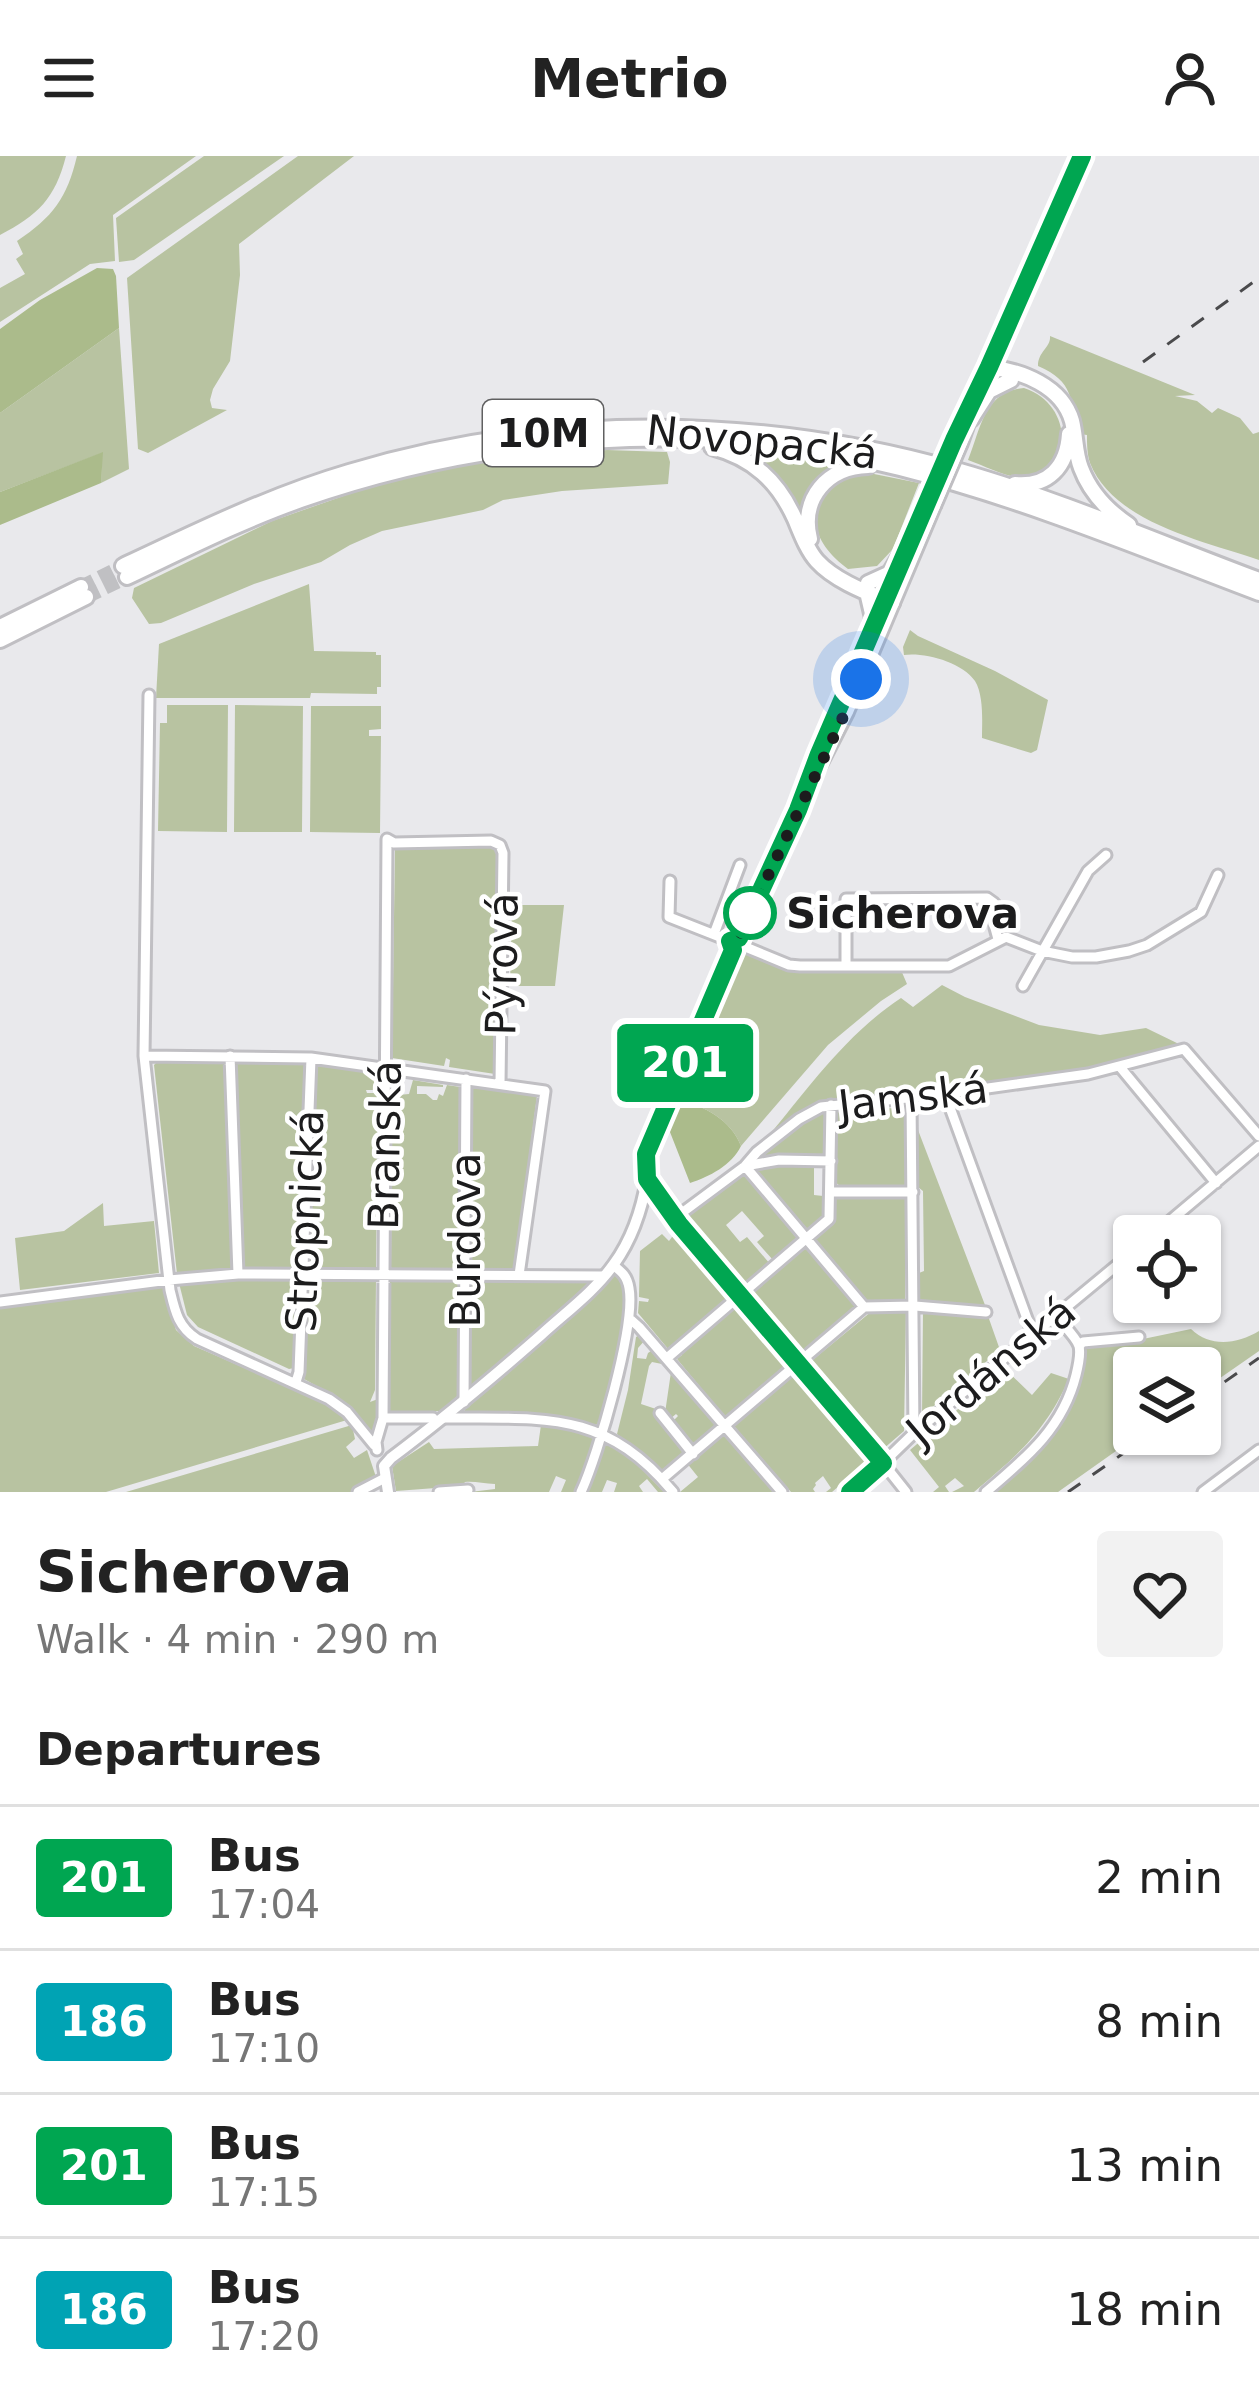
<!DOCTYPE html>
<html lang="en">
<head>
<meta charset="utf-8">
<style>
  :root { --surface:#fff; --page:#f2f2f2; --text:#222; --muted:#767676; --line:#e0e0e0 }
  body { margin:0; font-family:"DejaVu Sans",sans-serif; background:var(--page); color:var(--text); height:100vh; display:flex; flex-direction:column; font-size:45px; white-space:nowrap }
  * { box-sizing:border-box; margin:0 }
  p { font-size:39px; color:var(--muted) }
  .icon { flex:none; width:66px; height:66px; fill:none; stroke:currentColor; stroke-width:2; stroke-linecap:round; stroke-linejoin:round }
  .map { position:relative; height:1336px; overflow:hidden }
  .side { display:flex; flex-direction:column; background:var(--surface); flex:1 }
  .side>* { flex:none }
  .badge { padding:0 24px; border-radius:9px; font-size:42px; line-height:78px }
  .fabs { position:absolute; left:1113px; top:1059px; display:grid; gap:24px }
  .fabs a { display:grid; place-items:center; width:108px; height:108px; border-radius:12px; background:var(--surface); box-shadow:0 3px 9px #0004; font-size:60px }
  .you { position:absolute; width:60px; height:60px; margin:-30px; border:9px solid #fff; border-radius:50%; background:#1a73e8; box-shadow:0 0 0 18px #1a73e833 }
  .map>.badge { position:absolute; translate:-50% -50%; box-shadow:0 0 0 6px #fff }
  h2 { padding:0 36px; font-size:45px; line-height:108px }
  .round { display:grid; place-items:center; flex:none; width:126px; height:126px; border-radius:12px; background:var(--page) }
  .summary { display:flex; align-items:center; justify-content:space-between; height:204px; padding:0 36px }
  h1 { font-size:57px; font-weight:600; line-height:90px }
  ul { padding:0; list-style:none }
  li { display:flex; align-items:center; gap:36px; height:144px; padding:0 36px; border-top:3px solid var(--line) }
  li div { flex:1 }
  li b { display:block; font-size:45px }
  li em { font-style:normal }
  li .badge { min-width:132px; font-weight:700; text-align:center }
  header { display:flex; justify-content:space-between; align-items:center; height:156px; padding:0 36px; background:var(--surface); font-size:54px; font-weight:600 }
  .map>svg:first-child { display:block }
</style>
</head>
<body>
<header><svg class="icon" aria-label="menu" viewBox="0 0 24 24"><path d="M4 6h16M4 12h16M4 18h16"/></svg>Metrio<svg class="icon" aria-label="person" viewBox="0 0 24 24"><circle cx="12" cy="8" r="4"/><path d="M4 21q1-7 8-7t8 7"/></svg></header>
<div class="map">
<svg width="1259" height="1336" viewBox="0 0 1259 1336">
  <rect width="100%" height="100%" fill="#e9e9ec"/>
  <path fill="#b8c3a1" d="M 0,0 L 66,0 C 55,43 38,59 0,79 Z
    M 77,0 L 196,0 L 113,59 L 115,105 L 90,108 L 0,166 L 0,132 L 25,118 L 16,103 L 23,98 L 17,85 C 53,61 67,42 77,0 Z
    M 204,0 L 284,0 L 134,104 L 119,106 L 116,62 Z
    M 298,0 L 354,0 L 239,88 L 240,119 L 230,205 L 213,233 L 210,244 L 212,252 L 227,254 L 148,297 L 138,293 L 127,122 Z
    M 119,172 L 129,313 L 101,327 L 102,297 L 0,336 L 0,257 Z
    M 1050,180 L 1195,239 L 1175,240 L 1197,245 L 1212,257 L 1218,252 L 1240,262 L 1253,278 L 1259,276 L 1259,404 C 1204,385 1114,367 1090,307 C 1087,298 1087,288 1087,279 L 1080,278 C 1069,243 1075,226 1038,210 C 1038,195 1051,192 1050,180 Z
    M 1024,232 C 1076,249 1073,320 1025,322 C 1007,322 985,310 968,304 C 981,272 984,235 1024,232 Z
    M 607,294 L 667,296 L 670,306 L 668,328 L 562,335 L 503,344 L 483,354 L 382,375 L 350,389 L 321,406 L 254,428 L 161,467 L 149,468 L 132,442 L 134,432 L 272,365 L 352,337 L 431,315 L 519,300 Z
    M 748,295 L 842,307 C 817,318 807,333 802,360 C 790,331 773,311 748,295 Z
    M 869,317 L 919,327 L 893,393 L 877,410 L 848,413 C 826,397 807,373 820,345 C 825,335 829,327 839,322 C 848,318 859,318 869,317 Z
    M 309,428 L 314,495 L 376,496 L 376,499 L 381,499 L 381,531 L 377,531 L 377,538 L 311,537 L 310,542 L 156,542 L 159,488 Z
    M 910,474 L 918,480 L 995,515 L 1048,544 L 1037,594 L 1031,597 L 982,582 C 982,565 984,540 975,525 C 962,506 924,496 904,499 L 903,491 Z
    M 167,549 L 228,549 L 227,676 L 158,675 L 160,567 L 167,567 Z
    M 235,549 L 303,550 L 302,676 L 234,676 Z
    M 311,550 L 381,550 L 381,573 L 369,574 L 369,580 L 381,580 L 380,677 L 310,676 Z
    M 498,690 L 495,918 L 449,911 L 450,904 L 446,902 L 444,910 L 392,902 L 395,691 Z
    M 512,749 L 564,749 L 555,830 L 510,830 Z
    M 744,796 L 788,812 L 901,814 L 907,828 L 881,845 L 828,889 L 741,990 C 731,964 705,950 678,944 Z
    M 942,829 L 965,841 L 1039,869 L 1100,879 L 1146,872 L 1181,889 C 1066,926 946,928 827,944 L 795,961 L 766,983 C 808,933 845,879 901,842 L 913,851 Z
    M 158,905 L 221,905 L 225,909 L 231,1114 L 177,1118 L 154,909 Z
    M 238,905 L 302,906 L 305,908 L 298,1111 L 296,1113 L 242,1112 L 235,908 Z
    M 315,908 L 378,919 L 378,934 L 366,934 L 367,937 L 378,937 L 376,1112 L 308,1111 Z
    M 413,924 L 443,929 L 443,931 L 417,930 L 417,938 L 426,938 L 433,944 L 437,944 L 439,938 L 443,940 L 447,929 L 460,931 L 459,1112 L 391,1112 L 392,927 L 399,927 L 398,939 L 409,938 Z
    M 470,931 L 537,940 L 514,1113 L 470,1113 Z
    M 907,952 L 907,1030 L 840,1030 L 835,1026 L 835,953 Z
    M 826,953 L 827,996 L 823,1001 L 759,1004 L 757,999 L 802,964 Z
    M 918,974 L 985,1149 L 920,1145 L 919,1117 L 924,1115 L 923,1035 L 914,1028 L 915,980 L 918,979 Z
    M 760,1009 L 814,1010 L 814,1039 L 823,1040 L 826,1010 L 825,1061 L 809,1075 L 757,1015 Z
    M 745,1018 L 800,1081 L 773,1104 L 757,1086 L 764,1080 L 742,1055 L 726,1069 L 740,1086 L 747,1081 L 770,1108 L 743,1130 L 684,1059 Z
    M 834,1039 L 906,1040 L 905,1144 L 867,1145 L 814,1082 L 835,1064 Z
    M 103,1047 L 104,1070 L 154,1065 L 159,1117 L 20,1134 L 15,1082 L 64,1075 Z
    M 675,1077 L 730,1141 L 669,1194 L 638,1157 L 639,1145 L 648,1146 L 649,1143 L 639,1141 L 640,1095 L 662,1078 L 669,1085 Z
    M 806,1087 L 857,1150 L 801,1197 L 750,1136 Z
    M 613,1116 L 625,1125 L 626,1156 L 602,1267 L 595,1269 L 548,1261 L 464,1257 L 465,1252 L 560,1171 L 604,1128 Z
    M 268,1121 L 297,1124 L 294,1212 L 289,1213 L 198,1171 L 187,1159 L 179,1127 Z
    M 390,1122 L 459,1122 L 459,1155 L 450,1156 L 451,1160 L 459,1160 L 457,1245 L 443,1255 L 390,1255 Z
    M 308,1123 L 376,1123 L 375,1234 L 370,1246 L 378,1243 L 379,1266 L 375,1276 L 371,1275 C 351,1251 331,1238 304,1223 Z
    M 468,1123 L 586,1123 L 591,1125 L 472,1232 L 468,1231 Z
    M 163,1129 L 176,1174 L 194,1190 L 327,1248 L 347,1264 L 106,1336 L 0,1336 L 0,1150 Z
    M 735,1147 L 787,1209 L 726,1262 L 677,1203 L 682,1199 L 680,1196 Z
    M 872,1155 L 906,1155 L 904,1275 L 882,1294 L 809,1207 Z
    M 923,1155 L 988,1160 L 1000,1194 L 922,1260 Z
    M 1191,1173 C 1211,1192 1237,1188 1259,1175 L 1259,1195 L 1200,1236 L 1200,1212 L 1134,1212 L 1134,1278 L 1140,1278 L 1058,1336 L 991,1336 C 1043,1294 1078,1259 1084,1189 L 1143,1183 Z
    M 641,1178 L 646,1183 L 638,1192 L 637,1202 L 646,1203 L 648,1197 L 654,1193 L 663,1203 L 662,1208 L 652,1206 L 649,1210 L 641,1248 L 656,1253 L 687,1294 L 662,1315 L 617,1278 L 628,1234 L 636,1181 Z
    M 1005,1213 L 1032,1239 L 1051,1217 L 1069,1223 C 1045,1276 1018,1299 974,1336 L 952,1336 L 964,1330 L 955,1322 L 945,1330 L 949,1336 L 933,1336 L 939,1331 L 910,1294 Z
    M 674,1215 L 719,1268 L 692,1290 L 672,1266 L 678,1260 L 676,1258 L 670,1263 L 665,1257 L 671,1216 Z
    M 794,1217 L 868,1305 L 832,1336 L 826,1336 L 831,1332 L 823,1320 L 815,1327 L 816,1329 L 813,1333 L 815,1336 L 791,1336 L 733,1269 Z
    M 352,1269 L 355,1283 L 346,1291 L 354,1302 L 367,1294 L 376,1321 L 351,1336 L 126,1336 Z
    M 541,1269 L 592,1278 L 594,1291 L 578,1336 L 561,1336 L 566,1324 L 556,1320 L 549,1336 L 470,1336 L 495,1333 L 495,1328 C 484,1328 475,1325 465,1326 L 462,1330 L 396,1335 L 392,1310 L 429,1286 L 434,1293 L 538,1290 Z
    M 723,1274 L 779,1336 L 680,1336 L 698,1321 L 686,1306 Z
    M 603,1285 L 630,1301 L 664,1336 L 658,1336 L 647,1323 L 639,1330 L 643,1336 L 614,1336 L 617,1327 L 607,1324 L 602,1336 L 584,1336 Z"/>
  <path fill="#abbb8b" d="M 97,112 L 113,113 L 116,120 L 119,172 L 0,257 L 0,173 L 40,144 Z
    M 103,296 L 101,327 L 0,369 L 0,336 Z
    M 678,944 C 705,950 731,964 741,990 C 732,1009 709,1021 690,1027 L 668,971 Z"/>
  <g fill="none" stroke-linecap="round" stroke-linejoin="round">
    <path stroke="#c0c0c3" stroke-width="14" stroke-dasharray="14 7" stroke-linecap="butt" d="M 81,431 L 123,410
      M 86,441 L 127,421"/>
    <g stroke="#c0bfc3" stroke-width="15">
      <path id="minor" d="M 149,539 L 144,900 L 170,1134 C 175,1155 178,1171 197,1183 L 329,1243 L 347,1256 L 374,1289
        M 670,725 L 669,761 L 730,785
        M 714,778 L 740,709
        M 743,790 L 789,809 L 800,810 L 949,810 L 1006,781 L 1042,795 L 1072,801 L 1096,801 L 1129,795 L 1147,789 L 1201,756 L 1218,719
        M 846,810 L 846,743 L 987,742 L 994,747 L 995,772 L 998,783
        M 1023,830 L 1088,715 L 1106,699
        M 144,900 L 311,902 L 545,935 L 519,1119
        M 230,900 L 238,1118
        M 1120,911 L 1216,1027
        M 945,938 L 1033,1179
        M 911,942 L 914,1277
        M 745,1010 L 864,1151
        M 745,1010 L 779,1004 L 831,1005
        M 831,1036 L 913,1036
        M 675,1062 L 745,1010 L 757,996 L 799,963 L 821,951 L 945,938 L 1088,918 L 1184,893 L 1259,980
        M 1152,1080 L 1259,990
        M 0,1146 L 169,1124 L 238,1118 L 603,1120
        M 629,1162 L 639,1171 L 782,1336
        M 1079,1190 L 1083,1186 L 1139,1181
        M 667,1202 L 829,1063 L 831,949
        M 296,1226 L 299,1216 L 311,902
        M 464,1246 L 466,923
        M 660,1257 L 693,1298
        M 383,1262 L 433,1262
        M 445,1262 C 543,1263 604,1253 673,1336
        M 377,1294 L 376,1286 L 383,1262 L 387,683 L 394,687 L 491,685 L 500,689 L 503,697 L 500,928
        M 662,1323 L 864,1151 L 915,1150 L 986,1156
        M 358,1336 L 385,1322
        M 439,1336 L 468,1334
        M 581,1336 C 598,1299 636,1170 629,1132 C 627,1120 622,1116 613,1109
        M 906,1336 L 883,1307 L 914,1277 L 1134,1095
        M 986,1336 C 1026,1302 1063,1272 1076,1219 C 1078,1211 1081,1198 1079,1190 C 1076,1181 1063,1169 1056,1160
        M 1203,1336 L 1259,1294"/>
    </g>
    <g stroke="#c0bfc3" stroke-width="16">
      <path id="tertiary" d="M 954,284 L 971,246
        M 962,287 L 989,211 L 1082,0
        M 911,385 L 927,348
        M 875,468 L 901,408
        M 816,606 L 863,496
        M 388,1336 L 384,1310 L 391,1302 C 443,1263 492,1222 541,1179 C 565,1157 595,1135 614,1108 C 632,1083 642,1053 647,1023
        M 850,1336 L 883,1307 L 677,1066 L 647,1023 L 647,998 L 733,794 L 730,785 L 739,782 L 798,654 L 848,556 L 935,350"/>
    </g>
    <g stroke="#c0bfc3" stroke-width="20">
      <path id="trunk" d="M 989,211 C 1022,215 1062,230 1072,265 C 1076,281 1075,297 1081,312 C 1090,336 1108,355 1129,369
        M 971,263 L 989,235 L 1011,224
        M 712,291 C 753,302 778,325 795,363 C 801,377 807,394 817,405 C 835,425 868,437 892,447
        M 1015,328 C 1048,331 1067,311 1069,278
        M 810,383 C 800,343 827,311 868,310
        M 123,410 C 197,375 271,339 349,316 C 548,256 761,258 960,315 C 1061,344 1160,387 1259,424
        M 127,421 C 184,394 241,365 301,344 C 491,278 703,262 900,312 C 1023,343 1140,392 1259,437
        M 868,427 L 890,417 L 913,379
        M 0,471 L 81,431
        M 0,484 L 86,441
        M 862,499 L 873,462 L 867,436"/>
    </g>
    <use href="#minor" stroke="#fff" stroke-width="9"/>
    <use href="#tertiary" stroke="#fff" stroke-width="10"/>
    <use href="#trunk" stroke="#fff" stroke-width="14"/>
    <path stroke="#4a4a4c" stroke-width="3" stroke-dasharray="15 15" stroke-linecap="butt" d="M 1143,206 L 1259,122
      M 1200,1243 L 1259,1202
      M 1068,1336 L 1151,1278"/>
    <g stroke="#c0bfc3" stroke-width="16" stroke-linecap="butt">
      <path id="tertiary-bridge" d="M 927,348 L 954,284
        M 935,350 L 962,287"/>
    </g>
    <use href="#tertiary-bridge" stroke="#fff" stroke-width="10"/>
  </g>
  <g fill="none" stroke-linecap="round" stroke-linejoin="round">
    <g stroke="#fff" stroke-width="27">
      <path id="line" d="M 850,1336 L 883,1307 L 679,1068 L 647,1023 L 646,998 L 733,794 L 730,785 L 739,782 L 798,654 L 819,598 L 954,284 L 989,211 L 1082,0"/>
    </g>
    <use href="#line" stroke="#00a651" stroke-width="18"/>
    <path stroke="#1c1c1d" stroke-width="12" stroke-dasharray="0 21.6" d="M 750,757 L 741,777 L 861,523"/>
  </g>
  <circle fill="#fff" stroke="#00a651" stroke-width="6" cx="750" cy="757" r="24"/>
  <g text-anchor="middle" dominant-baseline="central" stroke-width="9" stroke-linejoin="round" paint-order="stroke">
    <rect fill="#fff" stroke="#606061" stroke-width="3" x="483" y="244" width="120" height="66" rx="9"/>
    <g font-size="39" font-weight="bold" fill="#1c1c1d">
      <text x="543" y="277">10M</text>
    </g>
    <g font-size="42" fill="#1c1c1d" stroke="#fff">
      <text transform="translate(762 286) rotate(6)">Novopacká</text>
      <text transform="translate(502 808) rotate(-89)">Pýrová</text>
      <text transform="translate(913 941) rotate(-7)">Jamská</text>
      <text transform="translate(385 989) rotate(-89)">Branská</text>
      <text transform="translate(305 1065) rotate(-88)">Stropnická</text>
      <text transform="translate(465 1084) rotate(-90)">Burdova</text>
      <text transform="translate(991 1215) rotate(-40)">Jordánská</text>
    </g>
    <g font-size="42" font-weight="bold" fill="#1c1c1d" stroke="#fff" text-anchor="start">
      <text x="786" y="757">Sicherova</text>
    </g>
  </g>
</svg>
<div class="fabs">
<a><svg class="icon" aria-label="locate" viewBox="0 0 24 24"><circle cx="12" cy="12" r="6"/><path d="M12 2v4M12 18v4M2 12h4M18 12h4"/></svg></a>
<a><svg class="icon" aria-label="layers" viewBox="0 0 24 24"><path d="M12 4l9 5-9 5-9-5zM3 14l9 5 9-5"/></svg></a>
</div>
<div class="you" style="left:861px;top:523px"></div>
<b class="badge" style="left:685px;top:907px;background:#00a651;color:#fff">201</b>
</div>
<section class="side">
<div class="summary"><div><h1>Sicherova</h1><p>Walk · 4 min · 290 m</p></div><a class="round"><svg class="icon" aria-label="heart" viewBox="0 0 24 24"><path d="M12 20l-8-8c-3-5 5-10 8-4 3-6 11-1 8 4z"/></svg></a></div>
<h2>Departures</h2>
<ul>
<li><span class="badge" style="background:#00a651;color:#fff">201</span><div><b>Bus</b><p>17:04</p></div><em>2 min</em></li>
<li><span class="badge" style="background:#00a3b4;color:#fff">186</span><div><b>Bus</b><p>17:10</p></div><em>8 min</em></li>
<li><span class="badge" style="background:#00a651;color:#fff">201</span><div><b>Bus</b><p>17:15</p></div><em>13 min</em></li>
<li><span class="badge" style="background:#00a3b4;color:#fff">186</span><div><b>Bus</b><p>17:20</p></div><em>18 min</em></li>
</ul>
</section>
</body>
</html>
